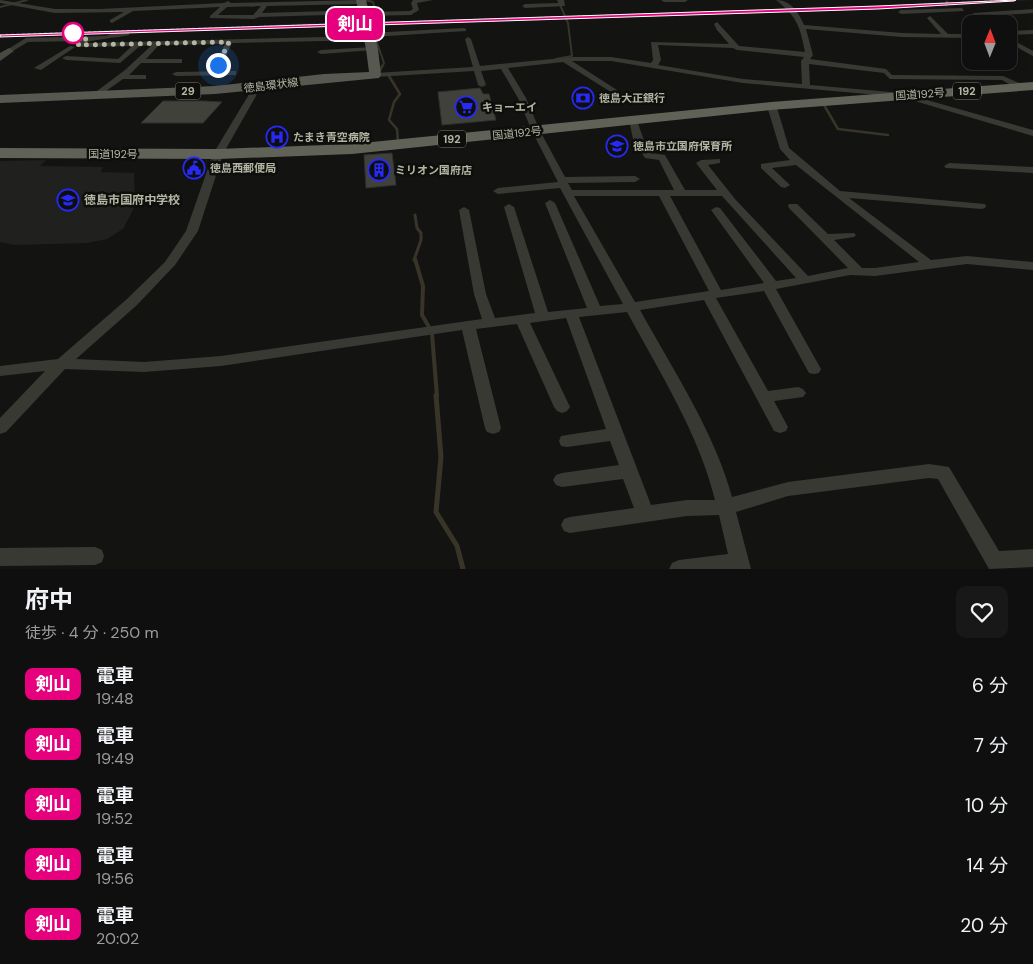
<!DOCTYPE html>
<html lang="ja">
<head>
<meta charset="utf-8">
<style>
  :root { --surface:#0e0f0e; --page:#171817; --text:#f1f3f6; --muted:#9b9c9e; --line:#2e2f2e }
  body { margin:0; font-family:"DM Sans","Noto Sans JP",sans-serif; background:var(--page); color:var(--text); height:100vh; display:flex; flex-direction:column; font-size:19px; white-space:nowrap }
  * { box-sizing:border-box; margin:0 }
  p { font-size:16px; color:var(--muted) }
  .icon { flex:none; width:28px; height:28px; fill:none; stroke:currentColor; stroke-width:2; stroke-linecap:round; stroke-linejoin:round }
  .map { position:relative; height:569px; overflow:hidden }
  .sheet { display:flex; flex-direction:column; background:var(--surface); flex:1 }
  .sheet>* { flex:none }
  .badge { padding:0 10px; border-radius:8px; font-size:18px; line-height:32px }
  .needle { width:32px; rotate:1deg }
  .controls { position:absolute; left:962px; top:15px; display:grid; gap:10px }
  .controls a { display:grid; place-items:center; width:55px; height:55px; border-radius:10px; background:var(--surface); box-shadow:0 2px 12px #0003,0 0 0 1px var(--line); font-size:25px }
  .you { position:absolute; width:25px; height:25px; margin:-12px; border:4px solid #fff; border-radius:50%; background:#1a73e8; box-shadow:0 0 0 8px #1a73e833 }
  .map>.badge { position:absolute; translate:-50% -50%; box-shadow:0 0 0 2px #fff }
  .round { display:grid; place-items:center; flex:none; width:52px; height:52px; border-radius:10px; background:var(--page) }
  .head { display:flex; align-items:center; justify-content:space-between; height:85px; padding:0 25px }
  h1 { font-size:24px; font-weight:700; line-height:38px }
  ul { padding:0; list-style:none }
  li { display:flex; align-items:center; gap:15px; height:60px; padding:0 25px }
  li div { flex:1 }
  li b { display:block; font-size:19px }
  li em { font-style:normal }
  li .badge { min-width:55px; font-weight:700; text-align:center }
  .map>svg:first-child { display:block }
</style>
</head>
<body>
<div class="map">
<svg width="1033" height="569" viewBox="0 0 1033 569">
  <rect width="100%" height="100%" fill="#131412"/>
  <path fill="#20211e" d="M 987,0 L 1033,0 L 883,8 L 568,18 L 567,16 L 943,3 Z
    M 564,16 L 565,18 L 374,25 L 374,22 Z
    M 368,22 L 369,25 L 276,28 L 278,24 Z
    M 46,160 L 40,166 L 103,167 L 101,172 L 134,173 L 135,206 L 123,229 L 107,239 L 87,243 L 15,245 L 0,242 L 0,161 Z"/>
  <g fill="none" stroke-linecap="round" stroke-linejoin="round">
    <path stroke="#383428" stroke-width="2" d="M 365,0 L 373,2 C 376,11 372,13 371,21 C 370,26 382,56 384,63 L 382,67
      M 0,7 L 27,0
      M 556,59 L 572,56 L 568,23 L 558,0"/>
    <path stroke="#383428" stroke-width="2.5" d="M 380,71 L 382,66
      M 389,76 L 400,94 L 394,102 L 389,120 L 397,129 L 398,141
      M 824,105 L 838,129 L 888,135"/>
    <path stroke="#383428" stroke-width="3" d="M 414,260 L 421,240 L 421,233 L 417,228 L 415,215"/>
    <path stroke="#383428" stroke-width="4" d="M 415,259 L 423,286 L 422,315 L 429,327
      M 432,334 L 437,396"/>
    <path stroke="#383428" stroke-width="5" d="M 436,395 L 441,457 L 436,512 L 457,546 L 463,569"/>
  </g>
  <path fill="#41413c" stroke="#2f302c" d="M 480,88 L 483,94 L 489,94 L 496,120 L 442,125 L 438,92 Z
    M 163,101 L 204,101 L 222,102 L 203,123 L 141,123 Z
    M 392,153 L 396,185 L 366,188 L 364,155 Z"/>
  <g fill="none" stroke-linecap="round" stroke-linejoin="round">
    <path stroke="#33342f" stroke-width="6" stroke-dasharray="6 3" stroke-linecap="butt" d="M 945,3 L 948,4"/>
    <path fill="#383933" fill-rule="evenodd" d="M 0,0 L 55,9 L 100,9 L 224,3 L 228,1 L 231,3 L 361,0 L 364,2 L 361,4 L 267,6 L 262,13 L 363,10 L 366,12 L 410,11 L 413,9 L 411,3 L 413,0 L 433,0 L 417,3 L 419,10 L 411,15 L 363,16 L 360,14 L 259,17 L 254,19 L 210,18 L 210,16 L 220,7 L 133,11 L 112,23 L 110,22 L 110,20 L 124,12 L 55,13 L 0,3 ZM 261,6 L 253,15 L 218,15 L 227,7 Z
      M 558,0 L 564,0 L 565,6 L 525,8 L 522,6 L 525,4 L 559,3 Z
      M 661,0 L 688,0 L 685,2 L 664,2 Z
      M 776,0 C 791,0 799,13 804,25 L 902,33 L 941,34 L 927,18 L 930,16 L 948,34 L 971,34 L 971,38 L 902,37 L 806,29 L 813,55 L 810,59 L 886,69 L 892,75 L 1003,76 L 1024,85 L 1024,89 L 1018,89 L 1002,80 L 890,79 L 884,73 L 809,64 L 810,85 L 902,93 L 1033,130 L 1033,136 L 901,97 L 743,83 L 611,61 L 572,61 L 617,90 L 618,92 L 614,94 L 563,62 L 508,68 L 526,98 L 540,131 L 565,177 L 635,176 L 640,179 L 635,182 L 568,183 L 572,190 L 674,190 L 659,160 L 645,158 L 633,139 L 629,120 L 636,118 C 641,130 643,142 651,153 L 665,155 L 685,190 L 717,190 L 696,163 L 701,160 L 720,159 L 720,163 L 708,165 L 735,199 L 808,276 L 848,268 L 789,208 L 788,206 L 789,204 L 797,204 L 828,234 L 854,233 L 856,235 L 854,237 L 834,240 L 862,268 L 875,268 L 919,262 L 796,165 L 772,168 L 790,185 L 785,188 L 781,187 L 761,168 L 761,164 L 790,160 L 780,149 L 767,106 L 768,104 L 774,104 L 778,111 L 789,148 L 840,191 L 985,204 L 986,206 L 985,208 L 981,209 L 849,198 L 931,260 L 967,256 L 1033,262 L 1033,270 L 967,264 L 875,276 L 850,275 L 776,289 L 821,369 L 819,373 L 814,374 L 809,373 L 764,291 L 716,298 L 768,391 L 798,387 L 803,389 L 806,393 L 803,397 L 774,401 L 788,427 L 786,431 L 780,433 L 774,431 L 704,300 L 640,310 C 672,368 715,433 732,497 L 788,482 L 929,464 L 949,467 L 999,551 L 1033,549 L 1033,567 L 989,569 L 938,479 L 929,478 L 788,496 L 736,512 L 751,569 L 669,569 L 672,563 L 679,560 L 728,554 L 719,515 L 687,516 L 570,533 L 564,531 L 561,525 L 564,519 L 570,517 L 634,508 L 623,479 L 562,487 L 556,485 L 553,480 L 556,475 L 562,473 L 619,465 L 610,441 L 567,447 L 561,446 L 559,441 L 561,436 L 567,435 L 606,429 L 566,318 L 530,323 L 570,407 L 567,411 L 562,413 L 557,411 L 554,407 L 517,324 L 476,329 L 501,428 L 499,432 L 493,434 L 487,432 L 485,428 L 462,330 L 221,366 L 144,372 L 65,369 L 6,432 L 0,434 L 0,418 L 45,371 L 0,376 L 0,366 L 58,359 L 127,299 L 165,262 L 186,231 L 213,154 L 248,96 L 251,86 L 255,84 L 259,86 L 256,96 L 223,154 L 198,231 L 175,265 L 137,305 L 76,359 L 144,362 L 221,356 L 482,319 L 474,294 L 459,210 L 464,207 L 469,210 L 486,294 L 495,318 L 535,313 L 504,207 L 509,204 L 514,207 L 548,312 L 587,308 L 545,203 L 550,200 L 555,203 L 600,306 L 623,304 L 560,188 L 498,194 L 493,191 L 498,188 L 558,182 L 532,131 L 518,98 L 501,69 L 481,71 L 486,85 L 482,87 L 478,85 L 474,71 L 375,77 L 371,75 L 375,73 L 473,67 L 465,39 L 468,37 L 471,39 L 480,66 L 573,57 L 611,57 L 651,63 L 653,60 L 651,42 L 729,44 L 717,30 L 714,24 L 717,22 L 739,46 L 805,52 C 800,26 797,17 776,0 ZM 658,45 L 733,48 L 737,50 L 804,57 L 801,61 L 802,84 L 743,79 L 658,65 L 661,60 ZM 574,196 L 659,196 L 709,291 L 635,302 ZM 670,196 L 722,196 L 796,278 L 776,281 L 720,208 L 716,207 L 711,210 L 764,283 L 721,290 ZM 627,312 C 659,371 699,434 715,500 L 687,500 L 651,505 L 579,317 Z
      M 962,8 L 964,11 L 901,14 L 898,12 L 901,10 Z
      M 1033,9 L 1033,13 L 974,17 L 971,15 L 974,13 Z
      M 464,28 L 466,29 L 466,31 L 372,37 L 369,40 L 232,43 L 222,65 L 218,67 L 214,65 L 225,44 L 159,45 L 146,59 L 182,59 L 182,63 L 141,63 L 129,75 L 146,75 L 146,79 L 123,79 L 96,98 L 92,96 L 93,94 L 125,70 L 152,45 L 140,46 L 120,63 L 66,60 L 62,58 L 66,56 L 118,59 L 132,46 L 78,47 L 75,45 L 79,41 L 28,42 L 11,52 L 5,51 L 26,38 L 106,36 L 112,33 L 127,32 L 129,33 L 129,35 C 122,37 89,40 85,43 L 365,36 L 368,33 Z
      M 1033,30 L 1033,34 L 1009,35 L 1009,31 Z
      M 1009,38 L 1033,51 L 1033,56 L 1009,43 Z
      M 70,46 L 75,47 L 41,70 L 34,68 Z
      M 372,47 L 375,49 L 374,50 L 321,54 L 317,52 L 321,50 Z
      M 233,71 L 236,71 L 236,75 L 176,76 L 172,74 L 176,72 Z
      M 949,163 L 1033,167 L 1033,173 L 946,168 L 944,166 Z
      M 95,547 L 102,550 L 104,556 L 102,562 L 95,565 L 0,566 L 0,548 Z"/>
    <path fill="#484941" fill-rule="evenodd" d="M 9,48 L 14,51 L 0,61 L 0,53 Z"/>
    <path fill="#57584f" fill-rule="evenodd" d="M 356,0 L 366,0 L 378,49 L 381,75 L 379,78 L 215,94 L 0,103 L 0,95 L 215,86 L 324,74 L 369,72 L 366,49 Z"/>
    <path fill="#606157" fill-rule="evenodd" d="M 1033,82 L 1033,90 L 771,110 L 352,154 L 218,159 L 0,158 L 0,148 L 218,149 L 352,144 L 771,102 Z"/>
    <path stroke="#4d4e46" stroke-width="2" stroke-dasharray="3 2.5" stroke-linecap="butt" d="M 0,35 L 878,7 L 1015,0"/>
  </g>
  <path fill="#e6007e" stroke="#fff" d="M 1014,1 L 878,9 L 0,37 L 0,35 L 878,6 L 1016,0 Z"/>
  <g fill="none" stroke-linecap="round" stroke-linejoin="round">
    <path stroke="#b5b5a3" stroke-width="5" stroke-dasharray="0 9" d="M 73,33 L 69,39 L 87,38 L 78,45 L 229,42 L 218,65"/>
  </g>
  <defs>
    <g id="bank-ring" transform="scale(1.125)"><circle r="9.5" fill="#0e0f0d" stroke="#272af7" stroke-width="1.5"/><path d="M-6-4H6V4H-6ZM0-2.3a2.3 2.3 0 1 0 0 4.6a2.3 2.3 0 1 0 0-4.6Z" fill="#272af7"/></g>
    <g id="supermarket-ring" transform="scale(1.125)"><circle r="9.5" fill="#0e0f0d" stroke="#272af7" stroke-width="1.5"/><path d="M-6-5.5h2.5l.6 2H6L4.5 2H-2.5L-4.4-4H-6ZM-1.5 3.2a1.3 1.3 0 1 0 .1 0ZM3 3.2a1.3 1.3 0 1 0 .1 0Z" fill="#272af7"/></g>
    <g id="hospital-ring" transform="scale(1.125)"><circle r="9.5" fill="#0e0f0d" stroke="#272af7" stroke-width="1.5"/><path d="M-5-5h3v3.5h4V-5h3V5h-3V1.5h-4V5h-3Z" fill="#272af7"/></g>
    <g id="school-ring" transform="scale(1.125)"><circle r="9.5" fill="#0e0f0d" stroke="#272af7" stroke-width="1.5"/><path d="M0-5L7-2L0 1L-7-2ZM-4 1L0 2.5L4 1V4Q0 6-4 4Z" fill="#272af7"/></g>
    <g id="civic-ring" transform="scale(1.125)"><circle r="9.5" fill="#0e0f0d" stroke="#272af7" stroke-width="1.5"/><path d="M-.6-6.5H3V-4.5H.6V-3L4-1V1h2V6H-6V1h2V-1L-.6-3ZM-1.2 2.5V6h2.4V2.5Z" fill="#272af7"/></g>
    <g id="building-ring" transform="scale(1.125)"><circle r="9.5" fill="#0e0f0d" stroke="#272af7" stroke-width="1.5"/><path d="M-4-6H4V6H1V3H-1V6H-4ZM-2.5-4.3h1.7v1.8h-1.7ZM.8-4.3h1.7v1.8H.8ZM-2.5-1h1.7V.8h-1.7ZM.8-1h1.7V.8H.8Z" fill="#272af7"/></g>
  </defs>
  <g fill-rule="evenodd">
    <use href="#bank-ring" x="583" y="98"/>
    <use href="#supermarket-ring" x="466" y="107"/>
    <use href="#hospital-ring" x="277" y="137"/>
    <use href="#school-ring" x="617" y="146"/>
    <use href="#civic-ring" x="194" y="168"/>
    <use href="#building-ring" x="379" y="170"/>
    <use href="#school-ring" x="68" y="200"/>
  </g>
  <circle fill="#fff" stroke="#e6007e" stroke-width="2.5" cx="73" cy="33" r="10"/>
  <g text-anchor="middle" dominant-baseline="central" stroke-width="5" stroke-linejoin="round" paint-order="stroke">
    <g font-size="11" fill="#b5b5a3" stroke="#0e0f0d">
      <text transform="translate(271 85) rotate(-7)">徳島環状線</text>
      <text transform="translate(920 94) rotate(-4)">国道192号</text>
      <text transform="translate(517 133) rotate(-6)">国道192号</text>
      <text x="113" y="154">国道192号</text>
    </g>
    <g fill="#0e0f0d" stroke="#838376" stroke-width="1">
      <rect x="175.5" y="82.5" width="25" height="17" rx="4"/>
      <rect x="953" y="82.5" width="28" height="17" rx="4"/>
      <rect x="438" y="130.5" width="28" height="17" rx="4"/>
    </g>
    <g font-size="11" font-weight="bold" fill="#b5b5a3">
      <text x="188" y="91">29</text>
      <text x="967" y="91">192</text>
      <text x="452" y="139">192</text>
    </g>
    <g font-size="11" font-weight="bold" fill="#b5b5a3" stroke="#0e0f0d" text-anchor="start">
      <text x="599" y="98">徳島大正銀行</text>
      <text x="482" y="107">キョーエイ</text>
      <text x="293" y="137">たまき青空病院</text>
      <text x="633" y="146">徳島市立国府保育所</text>
      <text x="210" y="168">徳島西郵便局</text>
      <text x="395" y="170">ミリオン国府店</text>
    </g>
    <g font-size="12" font-weight="bold" fill="#b5b5a3" stroke="#0e0f0d" text-anchor="start">
      <text x="84" y="200">徳島市国府中学校</text>
    </g>
  </g>
</svg>
<div class="controls">
<a><svg class="needle" viewBox="-14 -14 28 28"><path d="M0-13l5 13h-10z" fill="#e53935"/><path d="M0 13l5-13h-10z" fill="#9b9c9e"/></svg></a>
</div>
<div class="you" style="left:218px;top:65px"></div>
<b class="badge" style="left:355px;top:24px;background:#e6007e;color:#fff">剣山</b>
</div>
<section class="sheet">
<div class="head"><div><h1>府中</h1><p>徒歩 · 4 分 · 250 m</p></div><a class="round"><svg class="icon" aria-label="heart" viewBox="0 0 24 24"><path d="M12 20l-8-8c-3-5 5-10 8-4 3-6 11-1 8 4z"/></svg></a></div>
<ul>
<li><span class="badge" style="background:#e6007e;color:#fff">剣山</span><div><b>電車</b><p>19:48</p></div><em>6 分</em></li>
<li><span class="badge" style="background:#e6007e;color:#fff">剣山</span><div><b>電車</b><p>19:49</p></div><em>7 分</em></li>
<li><span class="badge" style="background:#e6007e;color:#fff">剣山</span><div><b>電車</b><p>19:52</p></div><em>10 分</em></li>
<li><span class="badge" style="background:#e6007e;color:#fff">剣山</span><div><b>電車</b><p>19:56</p></div><em>14 分</em></li>
<li><span class="badge" style="background:#e6007e;color:#fff">剣山</span><div><b>電車</b><p>20:02</p></div><em>20 分</em></li>
</ul>
</section>
</body>
</html>
